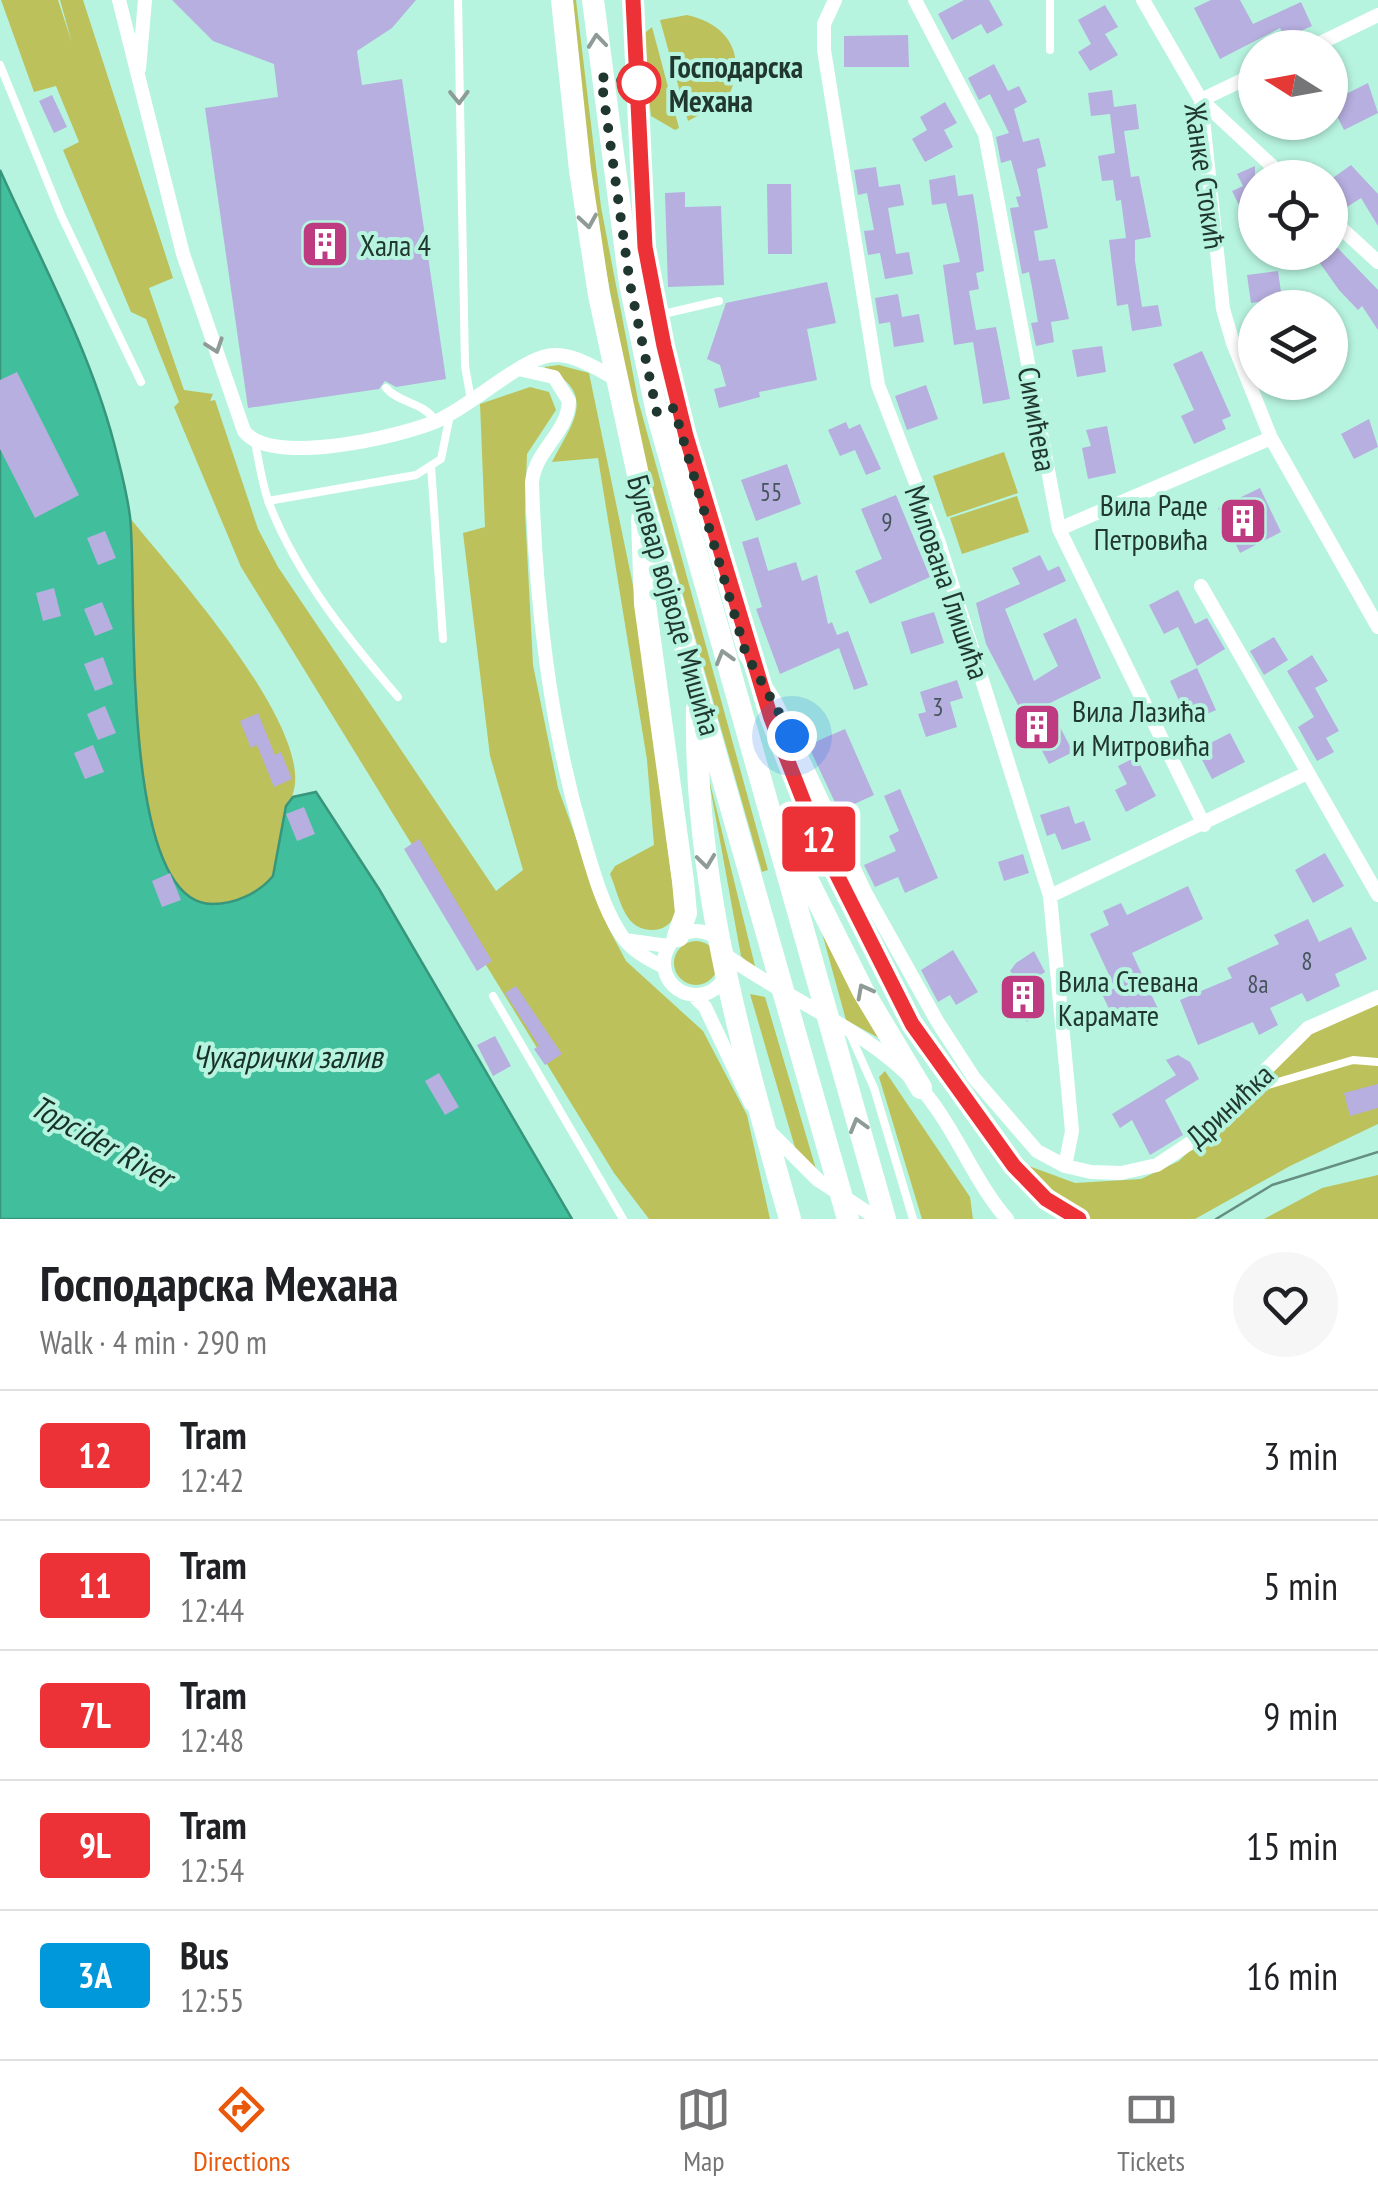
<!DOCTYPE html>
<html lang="en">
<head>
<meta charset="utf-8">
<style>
  :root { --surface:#fff; --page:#f6f6f6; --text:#202124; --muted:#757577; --line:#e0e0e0; --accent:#ea580c }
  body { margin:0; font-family:"PT Sans Narrow",sans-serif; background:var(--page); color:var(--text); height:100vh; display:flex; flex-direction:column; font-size:38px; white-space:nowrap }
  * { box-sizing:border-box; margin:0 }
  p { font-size:32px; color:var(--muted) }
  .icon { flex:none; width:55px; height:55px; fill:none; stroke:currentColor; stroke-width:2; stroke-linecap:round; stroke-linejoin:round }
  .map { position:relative; height:1219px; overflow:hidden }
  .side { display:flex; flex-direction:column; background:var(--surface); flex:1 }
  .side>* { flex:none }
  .badge { padding:0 20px; border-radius:8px; font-size:35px; line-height:65px }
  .needle { width:65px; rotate:281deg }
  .controls { position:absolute; left:1238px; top:30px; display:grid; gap:20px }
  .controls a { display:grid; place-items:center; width:110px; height:110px; border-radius:50%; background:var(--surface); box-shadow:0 2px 8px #0004; font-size:50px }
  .you { position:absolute; width:50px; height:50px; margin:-25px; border:8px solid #fff; border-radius:50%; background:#1a73e8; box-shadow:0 0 0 15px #1a73e833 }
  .map>.badge { position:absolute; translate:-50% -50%; box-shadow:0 0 0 5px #fff }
  .round { display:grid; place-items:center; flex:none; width:105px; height:105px; border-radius:52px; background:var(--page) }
  .overview { display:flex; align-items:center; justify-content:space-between; height:170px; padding:0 40px }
  h1 { font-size:48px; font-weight:700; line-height:75px }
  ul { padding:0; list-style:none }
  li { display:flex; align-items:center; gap:30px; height:130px; padding:0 40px; border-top:2px solid var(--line) }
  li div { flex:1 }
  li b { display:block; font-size:38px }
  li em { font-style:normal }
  li .badge { min-width:110px; font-weight:700; text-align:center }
  .tabs { display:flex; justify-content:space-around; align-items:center; height:140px; border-top:2px solid var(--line); background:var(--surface); font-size:28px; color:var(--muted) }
  .tabs a { display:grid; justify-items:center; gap:5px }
  .tabs .selected { color:var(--accent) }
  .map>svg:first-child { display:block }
</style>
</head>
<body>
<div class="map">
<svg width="1378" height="1219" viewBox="0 0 1378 1219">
  <rect width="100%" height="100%" fill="#b7f4df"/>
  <path fill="#bcc15b" d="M 1,0 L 58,0 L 72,43 L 60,0 L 83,0 L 173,278 L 149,288 L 184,390 L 213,394 L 210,401 L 215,400 L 258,529 L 278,567 L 496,891 L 523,870 L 490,756 L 463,533 L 485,527 L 480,404 L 530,387 L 549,392 L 556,410 L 527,454 L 525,511 L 533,665 L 558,788 L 609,929 L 626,961 L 703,1031 L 747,1115 L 770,1219 L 649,1219 L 614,1173 L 241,567 L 174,407 L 179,402 L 146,319 L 131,312 L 63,150 L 79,142 L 56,86 L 34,92 Z
    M 569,0 L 576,0 L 601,207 L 638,400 L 768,870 L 762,872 L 641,448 L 592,200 Z
    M 687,15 C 733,25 748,61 726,101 L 688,121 L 660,20 Z
    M 652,27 L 679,128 L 675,130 L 651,116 L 642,35 Z
    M 559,365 L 589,373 L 635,595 L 673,888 C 674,895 676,906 675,913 C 670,934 641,935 629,919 C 620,907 616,888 610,874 L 615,866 L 654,845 L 647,760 L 598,458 L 552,462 C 571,424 600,394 544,367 Z
    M 1004,452 L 1018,493 L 947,517 L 933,476 Z
    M 1017,496 L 1029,532 L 962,554 L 950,518 Z
    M 130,518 C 168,566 336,749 286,806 L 273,876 C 261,890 239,903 220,904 C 211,904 199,905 191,899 C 124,848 131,598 130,518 Z
    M 708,775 L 756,970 L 741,956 Z
    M 816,911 L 886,1042 L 846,1020 Z
    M674 963a22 22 0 1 1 44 0a22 22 0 1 1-44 0Z
    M 750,994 L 765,997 L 816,1169 L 796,1151 Z
    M 1378,1002 L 1378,1124 L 1290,1166 L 1195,1219 L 1085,1219 L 1045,1196 L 1024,1176 L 962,1092 L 1029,1166 L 1075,1183 L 1141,1179 L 1179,1161 L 1306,1035 Z
    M 885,1071 L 970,1197 L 973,1219 L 922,1219 L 879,1077 Z
    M 1378,1175 L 1378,1219 L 1264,1219 L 1322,1188 Z"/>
  <path fill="#41bf9d" stroke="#37967c" stroke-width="2.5" d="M 0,170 C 40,259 89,348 114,443 C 120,467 127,492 130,517 C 138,579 117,906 213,904 C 235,904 259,893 273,876 L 286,806 L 293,797 L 316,792 L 379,889 L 572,1219 L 0,1219 Z"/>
  <path fill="#b6afdf" d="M 172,0 L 416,0 L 392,28 L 357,51 L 362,85 L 402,79 L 446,379 L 396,387 L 385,381 L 379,389 L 248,408 L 205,108 L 278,97 L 274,64 L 213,41 Z
    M 964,0 L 989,0 L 1003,25 L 987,34 L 981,24 L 952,40 L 938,14 Z
    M 1211,0 L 1240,0 L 1253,24 L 1301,2 L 1312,26 L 1285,38 L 1280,28 L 1220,59 L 1194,8 Z
    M 1105,5 L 1118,27 L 1105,34 L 1118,55 L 1090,71 L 1078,52 L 1091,44 L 1078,20 Z
    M 908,35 L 909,67 L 844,67 L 844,36 Z
    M 994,64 L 1008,91 L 1019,86 L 1027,102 L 1014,109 L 1023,142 L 1039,138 L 1046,166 L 1037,169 L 1048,228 L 1034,231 L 1039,261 L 1055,259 L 1069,319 L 1051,322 L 1054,342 L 1036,346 L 1031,323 L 1038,322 L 1032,287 L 1029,272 L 1022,274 L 1010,208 L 1019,207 L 1016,197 L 1021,196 L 1011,160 L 1001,163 L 996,137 L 1009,133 L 990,94 L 979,100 L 968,78 Z
    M 1368,83 L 1378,113 L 1344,130 L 1330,102 Z
    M 1112,90 L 1114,107 L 1136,104 L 1139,129 L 1124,131 L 1131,177 L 1139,176 L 1151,237 L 1135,240 L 1135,261 L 1142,307 L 1158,305 L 1162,326 L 1132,331 L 1128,304 L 1117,306 L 1109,240 L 1126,238 L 1121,200 L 1116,201 L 1113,180 L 1102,181 L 1098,156 L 1115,153 L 1110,114 L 1091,116 L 1088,93 Z
    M 52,95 L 67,127 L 54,133 L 39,101 Z
    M 945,102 L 957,123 L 944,130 L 953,147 L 925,162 L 912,139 L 927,130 L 920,117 Z
    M 1351,165 L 1378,194 L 1378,226 L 1361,198 L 1347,207 L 1339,196 L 1330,202 L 1330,180 Z
    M 1255,166 L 1255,211 L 1249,200 L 1239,205 L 1232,191 L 1243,186 L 1237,174 Z
    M 876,167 L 879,187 L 900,184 L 904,205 L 888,208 L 896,254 L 909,252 L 913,274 L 885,279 L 880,253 L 868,255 L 864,231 L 874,230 L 867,193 L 858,195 L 854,170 Z
    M 955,175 L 958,196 L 973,194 L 978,225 L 984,271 L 976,273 L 979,289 L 969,291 L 976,330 L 996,327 L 1010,399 L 983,404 L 973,342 L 954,345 L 943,265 L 960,262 L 946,203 L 932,205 L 929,180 Z
    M 767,184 L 791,184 L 792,254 L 768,254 Z
    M 685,192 L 685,207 L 721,206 L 724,285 L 668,287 L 665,193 Z
    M 1330,240 L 1378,290 L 1378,330 L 1362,306 L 1358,310 L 1339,290 L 1312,252 L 1330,252 Z
    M 1278,271 L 1282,299 L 1251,303 L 1247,275 Z
    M 827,282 L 836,323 L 807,329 L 817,380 L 759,392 L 760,397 L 719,408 L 714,389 L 726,386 L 720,365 L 707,359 L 726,303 Z
    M 898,294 L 902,317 L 919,314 L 924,342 L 894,347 L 890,322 L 879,324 L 875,298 Z
    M 1102,346 L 1106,372 L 1077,377 L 1072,350 Z
    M 1202,351 L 1231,416 L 1222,420 L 1226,429 L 1194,444 L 1181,416 L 1194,410 L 1173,364 Z
    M 17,372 L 79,495 L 35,518 L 0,449 L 0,380 Z
    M 926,385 L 938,419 L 907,430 L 895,396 Z
    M 1369,419 L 1378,447 L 1354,459 L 1341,434 Z
    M 846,422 L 849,429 L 860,424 L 881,469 L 866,475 L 855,450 L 840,456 L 828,430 Z
    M 1107,426 L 1116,473 L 1088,479 L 1082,448 L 1091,446 L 1086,430 Z
    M 787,464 L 801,504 L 756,521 L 741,480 Z
    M 1260,488 L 1281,532 L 1240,553 L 1218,508 Z
    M 896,495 L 930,577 L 870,604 L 855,571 L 882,559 L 861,509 Z
    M 105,531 L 116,558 L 98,565 L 87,538 Z
    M 758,537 L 768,571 L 796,562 L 802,581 L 817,575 L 828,624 L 832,622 L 837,635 L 848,631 L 868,685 L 854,690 L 839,648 L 780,674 L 756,609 L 762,607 L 742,542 Z
    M 1040,555 L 1048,571 L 1059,566 L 1066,581 L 1005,609 L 1034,681 L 1058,666 L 1043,634 L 1076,618 L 1101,678 L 1048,704 L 1073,752 L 1049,764 L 986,644 L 976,603 L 1020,584 L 1012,568 Z
    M 54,588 L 61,616 L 43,621 L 36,593 Z
    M 1178,590 L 1195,624 L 1207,618 L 1225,649 L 1197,666 L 1178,627 L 1164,634 L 1149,605 Z
    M 102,602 L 113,629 L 95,636 L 84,609 Z
    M 934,612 L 944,643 L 911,654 L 901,622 Z
    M 1274,637 L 1288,660 L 1264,675 L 1250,651 Z
    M 1312,655 L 1328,681 L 1315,688 L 1339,731 L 1326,738 L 1334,752 L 1317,761 L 1298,727 L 1314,717 L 1287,671 Z
    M 103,657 L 113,684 L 95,691 L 84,664 Z
    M 1197,668 L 1216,710 L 1189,722 L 1170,681 Z
    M 957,680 L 963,698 L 950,702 L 957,727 L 926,737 L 918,714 L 926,712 L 920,692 Z
    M 105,706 L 116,733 L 98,740 L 87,714 Z
    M 258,713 L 275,755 L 281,752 L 292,779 L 274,787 L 257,745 L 251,748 L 240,721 Z
    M 845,729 L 874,795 L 839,811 L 808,745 Z
    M 1230,733 L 1245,762 L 1212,779 L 1197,750 Z
    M 93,745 L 104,772 L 85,779 L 74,753 Z
    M 1136,757 L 1156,796 L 1126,812 L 1115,790 L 1127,784 L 1118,766 Z
    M 900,789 L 938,878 L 905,893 L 898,877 L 875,887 L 864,865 L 896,851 L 889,836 L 899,831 L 884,796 Z
    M 1069,806 L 1075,824 L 1084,821 L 1091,840 L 1062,850 L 1055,833 L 1047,836 L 1040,815 Z
    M 304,807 L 315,834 L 297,841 L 286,814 Z
    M 419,839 L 492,961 L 477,971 L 404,849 Z
    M 1325,853 L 1344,886 L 1313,903 L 1295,870 Z
    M 1023,854 L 1029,873 L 1004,881 L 998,862 Z
    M 170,873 L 181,900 L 162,907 L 152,881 Z
    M 1188,886 L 1203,919 L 1132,953 L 1159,1011 L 1119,1030 L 1102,994 L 1115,988 L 1090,934 L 1109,925 L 1103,911 L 1121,903 L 1127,915 Z
    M 1308,919 L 1319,942 L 1351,927 L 1367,959 L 1335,974 L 1340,986 L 1307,1002 L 1302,993 L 1270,1008 L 1278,1025 L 1259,1035 L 1253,1022 L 1198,1045 L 1180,1000 L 1232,978 L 1227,968 L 1279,944 L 1274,935 Z
    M 953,950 L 978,992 L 956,1005 L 950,995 L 938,1002 L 921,970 Z
    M 1034,951 L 1045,972 L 1028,983 L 1045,1009 L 1027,1022 L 1001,984 L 1014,976 L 1010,971 L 1016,963 Z
    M 516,986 L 562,1054 L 545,1065 L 534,1049 L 539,1046 L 505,993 Z
    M 495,1036 L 511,1066 L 493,1076 L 477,1045 Z
    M 1178,1055 L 1190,1062 L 1199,1079 L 1165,1100 L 1183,1135 L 1150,1155 L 1132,1120 L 1120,1128 L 1112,1114 L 1176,1075 L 1166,1060 Z
    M 439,1073 L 459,1107 L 445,1115 L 425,1081 Z
    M 1378,1084 L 1378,1108 L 1350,1116 L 1344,1093 Z"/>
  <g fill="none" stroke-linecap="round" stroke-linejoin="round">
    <path stroke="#fff" stroke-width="8" d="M 458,0 L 465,366 L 471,400
      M 1050,50 L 1050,0
      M 0,65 L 61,215 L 141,382
      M 642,319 L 719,301
      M 386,388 C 400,404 422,401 436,421
      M 255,442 C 259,462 262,484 269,503 C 296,574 348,639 398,697
      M 431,466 L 443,639
      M 268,501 L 416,475 L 441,459 L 450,415
      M 493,996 L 623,1219
      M 850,1034 L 874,1088 L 913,1219
      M 1251,1090 L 1353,1060 L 1378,1062"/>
    <path stroke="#fff" stroke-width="14" d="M 119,0 L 183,254 L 244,431 C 271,467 399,437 437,421 C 470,406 512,367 543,357 C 568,349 595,368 616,379
      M 835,0 L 824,24 L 824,50 L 878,385 L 939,543 L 1050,896 L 1072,1131 L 1065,1166
      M 915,0 L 985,134 L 1059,529 L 1204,825
      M 1143,0 L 1201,100 L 1223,309 L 1233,343 L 1271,438 L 1378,627
      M 1310,48 L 1378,15
      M 139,69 L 145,0
      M 1201,100 L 1285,178
      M 1201,100 L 1255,74
      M 1330,218 L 1378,262
      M 523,370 L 554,377 L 569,401 C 568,433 534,451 532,483 C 536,603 549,722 583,837 C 592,867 601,902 618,930 C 629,949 645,958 664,967
      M 657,413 L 674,409 L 745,654 L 776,703 L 866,894 L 937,1021 L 974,1078 L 1037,1151 L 1065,1166 L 1091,1172 L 1121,1173 L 1157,1165 L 1196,1139 L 1308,1028 L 1378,997
      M 1059,529 L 1271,438
      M 1201,586 L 1378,895
      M 1050,896 L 1307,773
      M664 963a32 32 0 1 1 64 0a32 32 0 1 1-64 0Z
      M 625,940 L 668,946
      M 727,956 C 788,1000 867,1029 918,1085 C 954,1124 972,1179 1007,1219
      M 693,995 L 705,1007 L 751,1104
      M 771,1133 L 818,1180 L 878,1219"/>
    <path stroke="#fff" stroke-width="22" d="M 562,0 L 580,170 L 599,295 L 643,498 L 848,1219
      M 593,0 L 630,284 L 657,413 L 885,1219
      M 642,519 L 645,604 L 683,881 L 686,913 L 678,936
      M 697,709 C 694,885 743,1052 790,1219
      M 786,837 L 863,991 L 921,1088"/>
    <path stroke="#668f81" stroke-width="2.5" d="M 633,0 L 645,247 L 678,410 L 771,719 L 816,833 L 912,1024 L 1014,1166 L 1046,1199 L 1079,1219
      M 1216,1219 L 1272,1185 L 1378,1152"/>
  </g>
  <defs><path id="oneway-chevron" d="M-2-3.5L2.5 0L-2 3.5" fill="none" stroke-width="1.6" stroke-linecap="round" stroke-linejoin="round" transform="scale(2.5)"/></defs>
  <g stroke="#8f9b97">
    <use href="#oneway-chevron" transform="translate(597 41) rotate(-96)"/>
    <use href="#oneway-chevron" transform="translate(459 97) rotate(89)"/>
    <use href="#oneway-chevron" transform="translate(588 221) rotate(81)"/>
    <use href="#oneway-chevron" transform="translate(215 346) rotate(71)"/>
    <use href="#oneway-chevron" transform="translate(724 657) rotate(-106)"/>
    <use href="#oneway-chevron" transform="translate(706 861) rotate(83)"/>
    <use href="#oneway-chevron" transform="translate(864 991) rotate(-118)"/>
    <use href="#oneway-chevron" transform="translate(858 1125) rotate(-106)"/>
  </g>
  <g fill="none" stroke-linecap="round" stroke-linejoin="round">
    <g stroke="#fff" stroke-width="22">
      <path id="line" d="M 633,0 L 645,247 L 664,346 L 686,436 L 771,718 L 816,833 L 912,1024 L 1014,1166 L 1046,1199 L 1079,1219"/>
    </g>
    <use href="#line" stroke="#ed3237" stroke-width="15"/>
    <path stroke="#1f372f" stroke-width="10" stroke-dasharray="0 18" d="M 639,83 L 601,77 L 630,284 L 657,413 L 674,408 L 746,654 L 792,736"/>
  </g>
  <defs>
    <g id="building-square" transform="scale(2.5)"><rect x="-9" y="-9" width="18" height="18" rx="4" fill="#be3b81" stroke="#b7f4df"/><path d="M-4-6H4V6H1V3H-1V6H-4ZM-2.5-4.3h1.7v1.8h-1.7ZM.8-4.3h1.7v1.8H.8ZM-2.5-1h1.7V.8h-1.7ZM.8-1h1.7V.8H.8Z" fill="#fff"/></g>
  </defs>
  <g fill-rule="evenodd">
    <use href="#building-square" x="325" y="244"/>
    <use href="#building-square" x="1243" y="521"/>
    <use href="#building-square" x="1037" y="727"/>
    <use href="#building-square" x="1023" y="997"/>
  </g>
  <circle fill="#fff" stroke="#ed3237" stroke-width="5" cx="639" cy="83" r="20"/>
  <g text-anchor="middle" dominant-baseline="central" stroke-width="8" stroke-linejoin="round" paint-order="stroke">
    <g font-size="25" fill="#45555b">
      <text x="771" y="492">55</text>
      <text x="887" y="522">9</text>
      <text x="938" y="707">3</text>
      <text x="1307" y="961">8</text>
      <text x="1258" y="984">8a</text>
    </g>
    <g font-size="30" font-weight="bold" fill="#1f372f" stroke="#b7f4df" text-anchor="start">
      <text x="669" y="66">Господарска<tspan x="669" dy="34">Механа</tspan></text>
    </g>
    <g font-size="30" fill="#1f372f" stroke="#b7f4df">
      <text transform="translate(1206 176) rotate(82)">Жанке Стокић</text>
      <text transform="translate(1038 419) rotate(80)">Симићева</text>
      <text transform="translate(948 582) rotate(71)">Милована Глишића</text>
      <text transform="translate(675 605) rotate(74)">Булевар војводе Мишића</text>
      <text transform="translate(1229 1105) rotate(-43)">Дринићка</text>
    </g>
    <g font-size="30" fill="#1f372f" stroke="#b7f4df" text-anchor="start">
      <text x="360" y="244">Хала 4</text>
      <text x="1208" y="504" text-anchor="end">Вила Раде<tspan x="1208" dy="34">Петровића</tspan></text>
      <text x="1072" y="710">Вила Лазића<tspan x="1072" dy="34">и Митровића</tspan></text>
      <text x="1058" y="980">Вила Стевана<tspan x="1058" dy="34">Карамате</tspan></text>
    </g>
    <g font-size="32" font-style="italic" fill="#18322a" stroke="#b7f4df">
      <text x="287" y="1056">Чукарички залив</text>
      <text transform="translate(102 1141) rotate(29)">Topcider River</text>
    </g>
  </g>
</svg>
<div class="controls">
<a><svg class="needle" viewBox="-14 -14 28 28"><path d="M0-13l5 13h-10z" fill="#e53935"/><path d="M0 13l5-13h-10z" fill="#757577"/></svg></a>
<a><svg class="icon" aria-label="locate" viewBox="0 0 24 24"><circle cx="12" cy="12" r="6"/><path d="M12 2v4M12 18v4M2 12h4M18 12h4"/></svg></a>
<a><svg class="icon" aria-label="layers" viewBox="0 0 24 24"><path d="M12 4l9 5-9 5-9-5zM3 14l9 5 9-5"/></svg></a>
</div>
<div class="you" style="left:792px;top:736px"></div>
<b class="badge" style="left:819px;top:839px;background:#ed3237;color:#fff">12</b>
</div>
<section class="side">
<div class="overview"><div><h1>Господарска Механа</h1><p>Walk · 4 min · 290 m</p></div><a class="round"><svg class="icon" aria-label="heart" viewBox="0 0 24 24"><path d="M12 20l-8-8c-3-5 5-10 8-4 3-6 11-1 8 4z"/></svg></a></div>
<ul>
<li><span class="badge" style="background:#ed3237;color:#fff">12</span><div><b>Tram</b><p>12:42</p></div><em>3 min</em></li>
<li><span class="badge" style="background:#ed3237;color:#fff">11</span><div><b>Tram</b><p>12:44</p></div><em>5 min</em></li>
<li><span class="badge" style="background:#ed3237;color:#fff">7L</span><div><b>Tram</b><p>12:48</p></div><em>9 min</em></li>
<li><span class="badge" style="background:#ed3237;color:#fff">9L</span><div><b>Tram</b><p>12:54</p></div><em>15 min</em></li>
<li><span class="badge" style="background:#0098da;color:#fff">3A</span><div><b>Bus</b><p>12:55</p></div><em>16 min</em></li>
</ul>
</section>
<nav class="tabs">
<a class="selected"><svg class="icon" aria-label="directions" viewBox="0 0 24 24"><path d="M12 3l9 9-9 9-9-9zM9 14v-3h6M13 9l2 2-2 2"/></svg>Directions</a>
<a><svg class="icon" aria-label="map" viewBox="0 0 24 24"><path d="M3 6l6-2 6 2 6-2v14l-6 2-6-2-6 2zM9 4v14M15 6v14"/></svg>Map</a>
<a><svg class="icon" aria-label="tickets" viewBox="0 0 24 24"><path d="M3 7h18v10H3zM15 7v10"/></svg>Tickets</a>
</nav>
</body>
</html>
